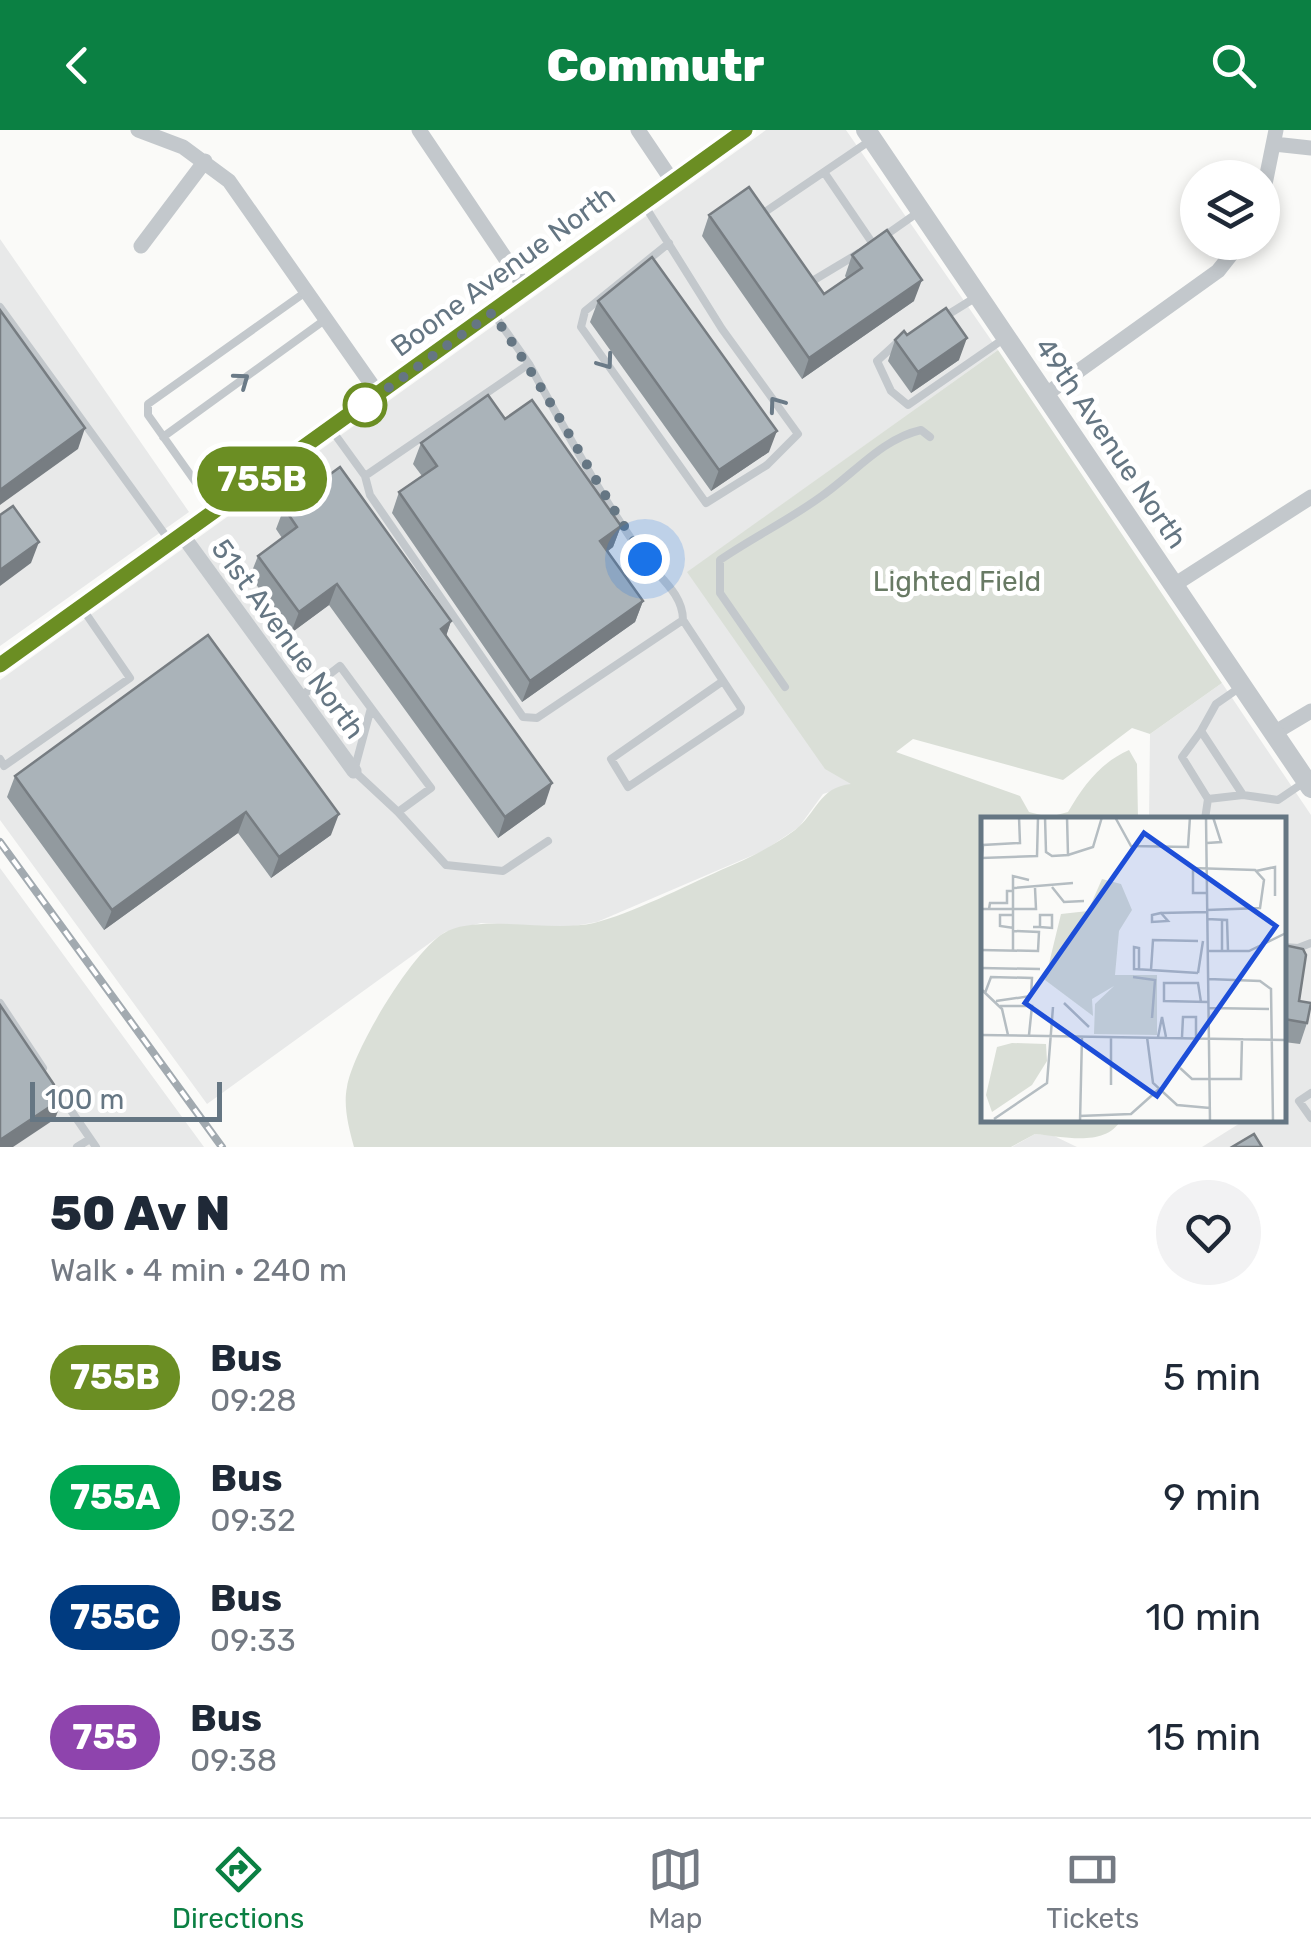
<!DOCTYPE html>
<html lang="en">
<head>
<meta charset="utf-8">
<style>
  :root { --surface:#fff; --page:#f2f2f3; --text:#1f2937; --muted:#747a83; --line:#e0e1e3; --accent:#0b8043 }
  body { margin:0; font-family:Rubik,sans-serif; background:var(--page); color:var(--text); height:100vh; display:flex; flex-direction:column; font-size:38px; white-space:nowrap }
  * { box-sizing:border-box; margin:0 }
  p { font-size:32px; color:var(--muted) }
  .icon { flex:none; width:55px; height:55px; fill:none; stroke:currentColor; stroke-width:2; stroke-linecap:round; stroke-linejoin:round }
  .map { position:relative; height:1017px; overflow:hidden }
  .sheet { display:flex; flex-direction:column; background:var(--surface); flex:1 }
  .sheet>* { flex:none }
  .badge { padding:0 20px; border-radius:32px; font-size:35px; line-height:65px }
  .controls { position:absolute; left:1180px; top:30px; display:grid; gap:20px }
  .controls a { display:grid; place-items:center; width:100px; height:100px; border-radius:50%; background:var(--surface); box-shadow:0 5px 15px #0003; font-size:50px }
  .scale { position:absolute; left:30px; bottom:25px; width:192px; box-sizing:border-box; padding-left:10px; border:5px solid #657683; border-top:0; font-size:28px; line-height:35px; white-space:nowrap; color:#657683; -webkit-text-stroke:8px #fff; paint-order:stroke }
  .you { position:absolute; width:50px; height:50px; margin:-25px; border:8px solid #fff; border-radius:50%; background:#1a73e8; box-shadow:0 0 0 15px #1a73e833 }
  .map>.badge { position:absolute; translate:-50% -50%; box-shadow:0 0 0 5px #fff }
  .round { display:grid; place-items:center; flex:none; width:105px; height:105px; border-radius:52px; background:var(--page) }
  .headline { display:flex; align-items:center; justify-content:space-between; height:170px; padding:0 50px }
  h1 { font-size:48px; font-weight:800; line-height:75px }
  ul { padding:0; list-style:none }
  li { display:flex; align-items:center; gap:30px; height:120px; padding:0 50px }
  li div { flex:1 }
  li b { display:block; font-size:38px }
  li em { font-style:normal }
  li .badge { min-width:110px; font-weight:700; text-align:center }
  header { display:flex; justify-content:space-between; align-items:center; height:130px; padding:0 50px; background:var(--accent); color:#fff; font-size:45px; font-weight:800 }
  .tab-bar { display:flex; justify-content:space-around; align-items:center; height:140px; border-top:2px solid var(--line); background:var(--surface); font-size:28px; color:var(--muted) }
  .tab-bar a { display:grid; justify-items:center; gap:5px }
  .tab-bar .active { color:var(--accent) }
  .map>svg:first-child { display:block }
</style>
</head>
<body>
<header><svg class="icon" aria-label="back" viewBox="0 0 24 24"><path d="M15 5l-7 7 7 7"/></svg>Commutr<svg class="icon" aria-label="search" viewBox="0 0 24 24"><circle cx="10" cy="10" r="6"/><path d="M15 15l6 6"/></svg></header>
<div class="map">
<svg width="1311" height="1017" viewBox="0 0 1311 1017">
  <rect width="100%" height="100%" fill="#fafaf8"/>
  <path fill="#e8e9e9" d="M 766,0 L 846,0 L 998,220 L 688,442 L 853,654 L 823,664 L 799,697 L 765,720 L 597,792 L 562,798 L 481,793 L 445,802 L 207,974 L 0,690 L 0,550 Z
    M 0,109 L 189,382 L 0,516 Z
    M 1222,553 L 1311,685 L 1311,1017 L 1202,1017 L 1245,990 L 1284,989 L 1284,689 L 1149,689 L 1150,604 Z
    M 0,738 L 204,1017 L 0,1017 Z
    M 1035,1004 L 1052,1005 L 1077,1017 L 1012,1017 Z"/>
  <path fill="#dadfd7" d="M 998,220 L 1222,553 L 1150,604 L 1132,598 L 1063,650 L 913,609 L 896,622 L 1020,666 L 1029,682 L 1049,687 L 1068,682 C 1084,655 1100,633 1129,620 L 1137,634 L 1138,689 L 984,689 L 984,989 L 1121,990 C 1105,1017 1066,1007 1035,1004 L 1011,1017 L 354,1017 C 349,999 343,976 347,957 C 353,920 412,822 444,803 C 477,783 550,803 594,793 C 630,784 686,756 721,740 C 747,729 772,717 795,700 C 817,683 819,657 851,654 L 825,639 L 687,442 Z"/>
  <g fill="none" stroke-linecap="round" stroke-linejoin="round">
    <path stroke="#c3c8cc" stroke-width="8" d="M 824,42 L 873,114
      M 645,76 L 722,199 L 798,304 L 767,335 L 706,373 L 581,197 L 585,181 L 669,113
      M 764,88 L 762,84 L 871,10
      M 883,107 L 920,81
      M 809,153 L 859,123
      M 0,177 L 169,410
      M 944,187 L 978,166
      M 900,210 L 877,231 L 891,261 L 908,275 L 1005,208
      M 331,299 L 365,346 L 529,234 L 493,183
      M 163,307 L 326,189
      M 365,346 L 370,365 L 523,587 L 537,588 L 683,490 C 683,463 658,447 644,427 C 600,366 565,299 529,234
      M 214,378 L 148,285 L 148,274 L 307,161
      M 683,490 L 741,578 L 740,582 L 628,657 L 611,629 L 723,551
      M 785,557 L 720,463 L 720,430 C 752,408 787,391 819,368 C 853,345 881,309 921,300 L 930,307
      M 1239,558 L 1216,574 L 1201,601 L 1243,665 L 1278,670 L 1306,651
      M 300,567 L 340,536 L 371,578
      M 371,578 L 431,658 L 398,682 L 354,641 Z
      M 1201,601 L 1182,627 L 1208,669 L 1205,689
      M 0,629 L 4,636 L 130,548 L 82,478
      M 1208,669 L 1243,665
      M 398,682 L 446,735 L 503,741 L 548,711
      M 1284,817 L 1298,818 L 1311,813
      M 0,873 L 43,938
      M 59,963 L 96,1017
      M 1311,963 L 1299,971 L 1311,988
      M 77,1017 L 90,1009"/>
    <path stroke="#c3c8cc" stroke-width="15" d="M 138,0 L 183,17 L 229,51 L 379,265
      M 419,0 L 526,159
      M 638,0 L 673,52
      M 1274,14 L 1311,18
      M 1262,69 L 1276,0
      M 141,116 L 205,31
      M 1045,265 L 1218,141 L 1241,112
      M 183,406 L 354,641
      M 1174,455 L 1311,367
      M 1274,603 L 1311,581"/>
    <path stroke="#c3c8cc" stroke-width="20" d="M 866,0 L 1311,658
      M 0,535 L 745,0"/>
    <g stroke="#a2aab0" stroke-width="8">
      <path id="rail" d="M 0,712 L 222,1017"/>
    </g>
    <use href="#rail" stroke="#fff" stroke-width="4" stroke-dasharray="11" stroke-linecap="butt"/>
  </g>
  <path fill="#929a9f" d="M 709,85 L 824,164 L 847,149 L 845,146 L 852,125 L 914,171 L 802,249 L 702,106 Z
    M 598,171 L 769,322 L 711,361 L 590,192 Z
    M 907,205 L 959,230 L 911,263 L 888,231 L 895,210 Z
    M 505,289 L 621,396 L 613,417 L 608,421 L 643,471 L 635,492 L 522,572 L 392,383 L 399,362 L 422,346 L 413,334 L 421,313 Z
    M 284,378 L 451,491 L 446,506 L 545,674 L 498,708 L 329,475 L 291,503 L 250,446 L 258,426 L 282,408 L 276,399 Z
    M 208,505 L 331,705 L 271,748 L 238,703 L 104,800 L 7,667 L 15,646 Z
    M 1284,815 L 1299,871 L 1307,893 L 1300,914 L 1284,912 Z"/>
  <path fill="#777d82" d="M 922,150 L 914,171 L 802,249 L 809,228 Z
    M 967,208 L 959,230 L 911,263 L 918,242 Z
    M 85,298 L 78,319 L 0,375 L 0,360 Z
    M 777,301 L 769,322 L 711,361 L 719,340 Z
    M 621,396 L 613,417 L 593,432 L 600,411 Z
    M 39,412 L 31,433 L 0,456 L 0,440 Z
    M 337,454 L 329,475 L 291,503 L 299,482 Z
    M 643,471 L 635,492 L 522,572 L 530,551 Z
    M 451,491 L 444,512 L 441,499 Z
    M 552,653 L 545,674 L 498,708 L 505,687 Z
    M 246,682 L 238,703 L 104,800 L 112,780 Z
    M 339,684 L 331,705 L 271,748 L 279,727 Z
    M 63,968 L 55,989 L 13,1017 L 0,1017 L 0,1010 Z"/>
  <path fill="#aab3b9" stroke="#777d82" stroke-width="2.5" d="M 749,57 L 824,164 L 862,138 L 852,125 L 887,100 L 922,150 L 809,228 L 709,85 Z
    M 652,127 L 777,301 L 719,340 L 598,171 Z
    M 946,178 L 967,208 L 918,242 L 895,210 L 904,201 L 907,205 Z
    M 0,180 L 85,298 L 0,360 Z
    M 488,265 L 505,289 L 532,270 L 621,396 L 600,411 L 643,471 L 530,551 L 399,362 L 437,336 L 421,313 Z
    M 340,337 L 451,491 L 441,499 L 552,653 L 505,687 L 337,454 L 299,482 L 258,426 L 297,397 L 284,378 Z
    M 13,376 L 39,412 L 0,440 L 0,385 Z
    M 208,505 L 339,684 L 279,727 L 246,682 L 112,780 L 15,646 Z
    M 1284,815 L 1303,819 L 1306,825 L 1299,871 L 1311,873 L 1307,893 L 1284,889 Z
    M 0,875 L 63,968 L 0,1010 Z
    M 1254,1004 L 1262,1017 L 1232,1017 Z"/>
  <defs><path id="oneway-chevron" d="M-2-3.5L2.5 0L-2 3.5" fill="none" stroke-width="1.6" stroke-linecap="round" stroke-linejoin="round" transform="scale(2.5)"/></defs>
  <g stroke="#6a7a87">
    <use href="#oneway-chevron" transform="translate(606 232) rotate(54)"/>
    <use href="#oneway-chevron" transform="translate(242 250) rotate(-36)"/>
    <use href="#oneway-chevron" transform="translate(776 274) rotate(-126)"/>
  </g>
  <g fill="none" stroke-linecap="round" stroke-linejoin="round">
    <g stroke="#fff" stroke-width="22">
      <path id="line" d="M 0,535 L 745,0"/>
    </g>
    <use href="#line" stroke="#6b8e23" stroke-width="15"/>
    <path stroke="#657683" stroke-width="10" stroke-dasharray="0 18" d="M 365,275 L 355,282 L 492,183 C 548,262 592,348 645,429"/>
  </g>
  <circle fill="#fff" stroke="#6b8e23" stroke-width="5" cx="365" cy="275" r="20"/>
  <g text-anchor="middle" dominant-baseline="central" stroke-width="10" stroke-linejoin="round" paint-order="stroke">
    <g font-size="28" fill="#657683" stroke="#fff">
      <text transform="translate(503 141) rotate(-36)">Boone Avenue North</text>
      <text transform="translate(1111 313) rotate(56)">49th Avenue North</text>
      <text transform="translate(288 509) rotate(54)">51st Avenue North</text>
    </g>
    <g font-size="28" fill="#687a64" stroke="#fff">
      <text x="957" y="451">Lighted Field</text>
    </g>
  </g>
  <g transform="translate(981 687)">
    <rect width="305" height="305" fill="#fafaf8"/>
    <path d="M 121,62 L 140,67 L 151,93 L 138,114 L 134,158 L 176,158 L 176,218 L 113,217 L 114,187 L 133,169 L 111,182 L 112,199 L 64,163 L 80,97 L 107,94 ZM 31,226 L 65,227 L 66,244 L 51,268 L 11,295 L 5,278 L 16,230 Z" fill="#dadfd7"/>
    <path fill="none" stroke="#b5bdc2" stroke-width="2.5" d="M 38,0 L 39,26 L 2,28 L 1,41 L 56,39 L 57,0M 64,0 L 65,35 L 71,39 L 87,38 L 86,0M 134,0 L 150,29 L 207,30 L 209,0M 225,0 L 229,305M 226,26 L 240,25 L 232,0M 87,38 L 112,30 L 121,0M 275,54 L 294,50 L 294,79M 71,70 L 83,85 L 103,84M 33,71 L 92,66M 226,76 L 212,76 L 212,51 L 274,53 L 283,63 L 279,91 L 226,93M 0,92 L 55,92 L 54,71M 8,92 L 9,86 L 26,86 L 26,74 L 33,74M 180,96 L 226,95M 180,96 L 187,104 L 171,105 L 171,98 ZM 33,98 L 19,98 L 19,109 L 33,111M 226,102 L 246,103 L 247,134M 241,102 L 241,134M 52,110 L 59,110 L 71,111 L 71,98 L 59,98 L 59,110M 0,133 L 57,134 L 58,115 L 33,114M 32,133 L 32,59 L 48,63M 227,134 L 268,134 L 305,116M 0,151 L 59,152M 158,152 L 158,131 L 153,130 L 153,152 L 170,153M 217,156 L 170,153 L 172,123 L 217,124M 217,156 L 222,124M 152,160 L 174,163 L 171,201M 227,162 L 279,164 L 290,172 L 292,305M 0,172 L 21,192 L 27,218M 4,176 L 10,160 L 51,161 L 50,179 L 15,184M 220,185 L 217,166 L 183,166 L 183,184 L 227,185M 83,186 L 108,210M 19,189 L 51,189 L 48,218M 228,191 L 288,192M 0,218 L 305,223M 130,219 L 130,268M 166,220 L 172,266 L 196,288 L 229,291M 177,220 L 181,200 L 185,220M 201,220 L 202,200 L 215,200 L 215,221M 199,251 L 211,262 L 260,262 L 261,221M 98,299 L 150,297 L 178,272M 13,302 L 66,266 L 72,190M 99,305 L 101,219"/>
    <path fill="#1d4ed8" fill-opacity="0.15" stroke="#1d4ed8" stroke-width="5" d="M 163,16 L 295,109 L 176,279 L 44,186 Z"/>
    <rect width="305" height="305" fill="none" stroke="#657683" stroke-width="5"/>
  </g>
</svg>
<div class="controls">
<a><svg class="icon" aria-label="layers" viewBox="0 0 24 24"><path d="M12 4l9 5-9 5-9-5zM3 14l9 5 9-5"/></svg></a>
</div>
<div class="scale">100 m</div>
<div class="you" style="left:645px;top:429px"></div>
<b class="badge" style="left:262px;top:349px;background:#6b8e23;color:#fff">755B</b>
</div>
<section class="sheet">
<div class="headline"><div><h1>50 Av N</h1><p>Walk · 4 min · 240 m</p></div><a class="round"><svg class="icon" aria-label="heart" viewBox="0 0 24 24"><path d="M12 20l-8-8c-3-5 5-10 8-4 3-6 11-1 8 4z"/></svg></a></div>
<ul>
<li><span class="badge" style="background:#6b8e23;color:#fff">755B</span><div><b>Bus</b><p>09:28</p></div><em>5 min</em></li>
<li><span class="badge" style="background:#00a651;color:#fff">755A</span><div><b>Bus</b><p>09:32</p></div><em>9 min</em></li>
<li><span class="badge" style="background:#003b80;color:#fff">755C</span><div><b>Bus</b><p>09:33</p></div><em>10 min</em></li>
<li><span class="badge" style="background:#8e44ad;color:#fff">755</span><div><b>Bus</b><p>09:38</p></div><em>15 min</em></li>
</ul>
</section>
<nav class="tab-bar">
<a class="active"><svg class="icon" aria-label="directions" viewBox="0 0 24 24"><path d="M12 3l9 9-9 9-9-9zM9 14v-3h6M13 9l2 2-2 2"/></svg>Directions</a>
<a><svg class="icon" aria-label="map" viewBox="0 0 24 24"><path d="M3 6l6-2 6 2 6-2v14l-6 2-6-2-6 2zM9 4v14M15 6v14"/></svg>Map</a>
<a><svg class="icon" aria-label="tickets" viewBox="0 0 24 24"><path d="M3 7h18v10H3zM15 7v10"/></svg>Tickets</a>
</nav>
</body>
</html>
